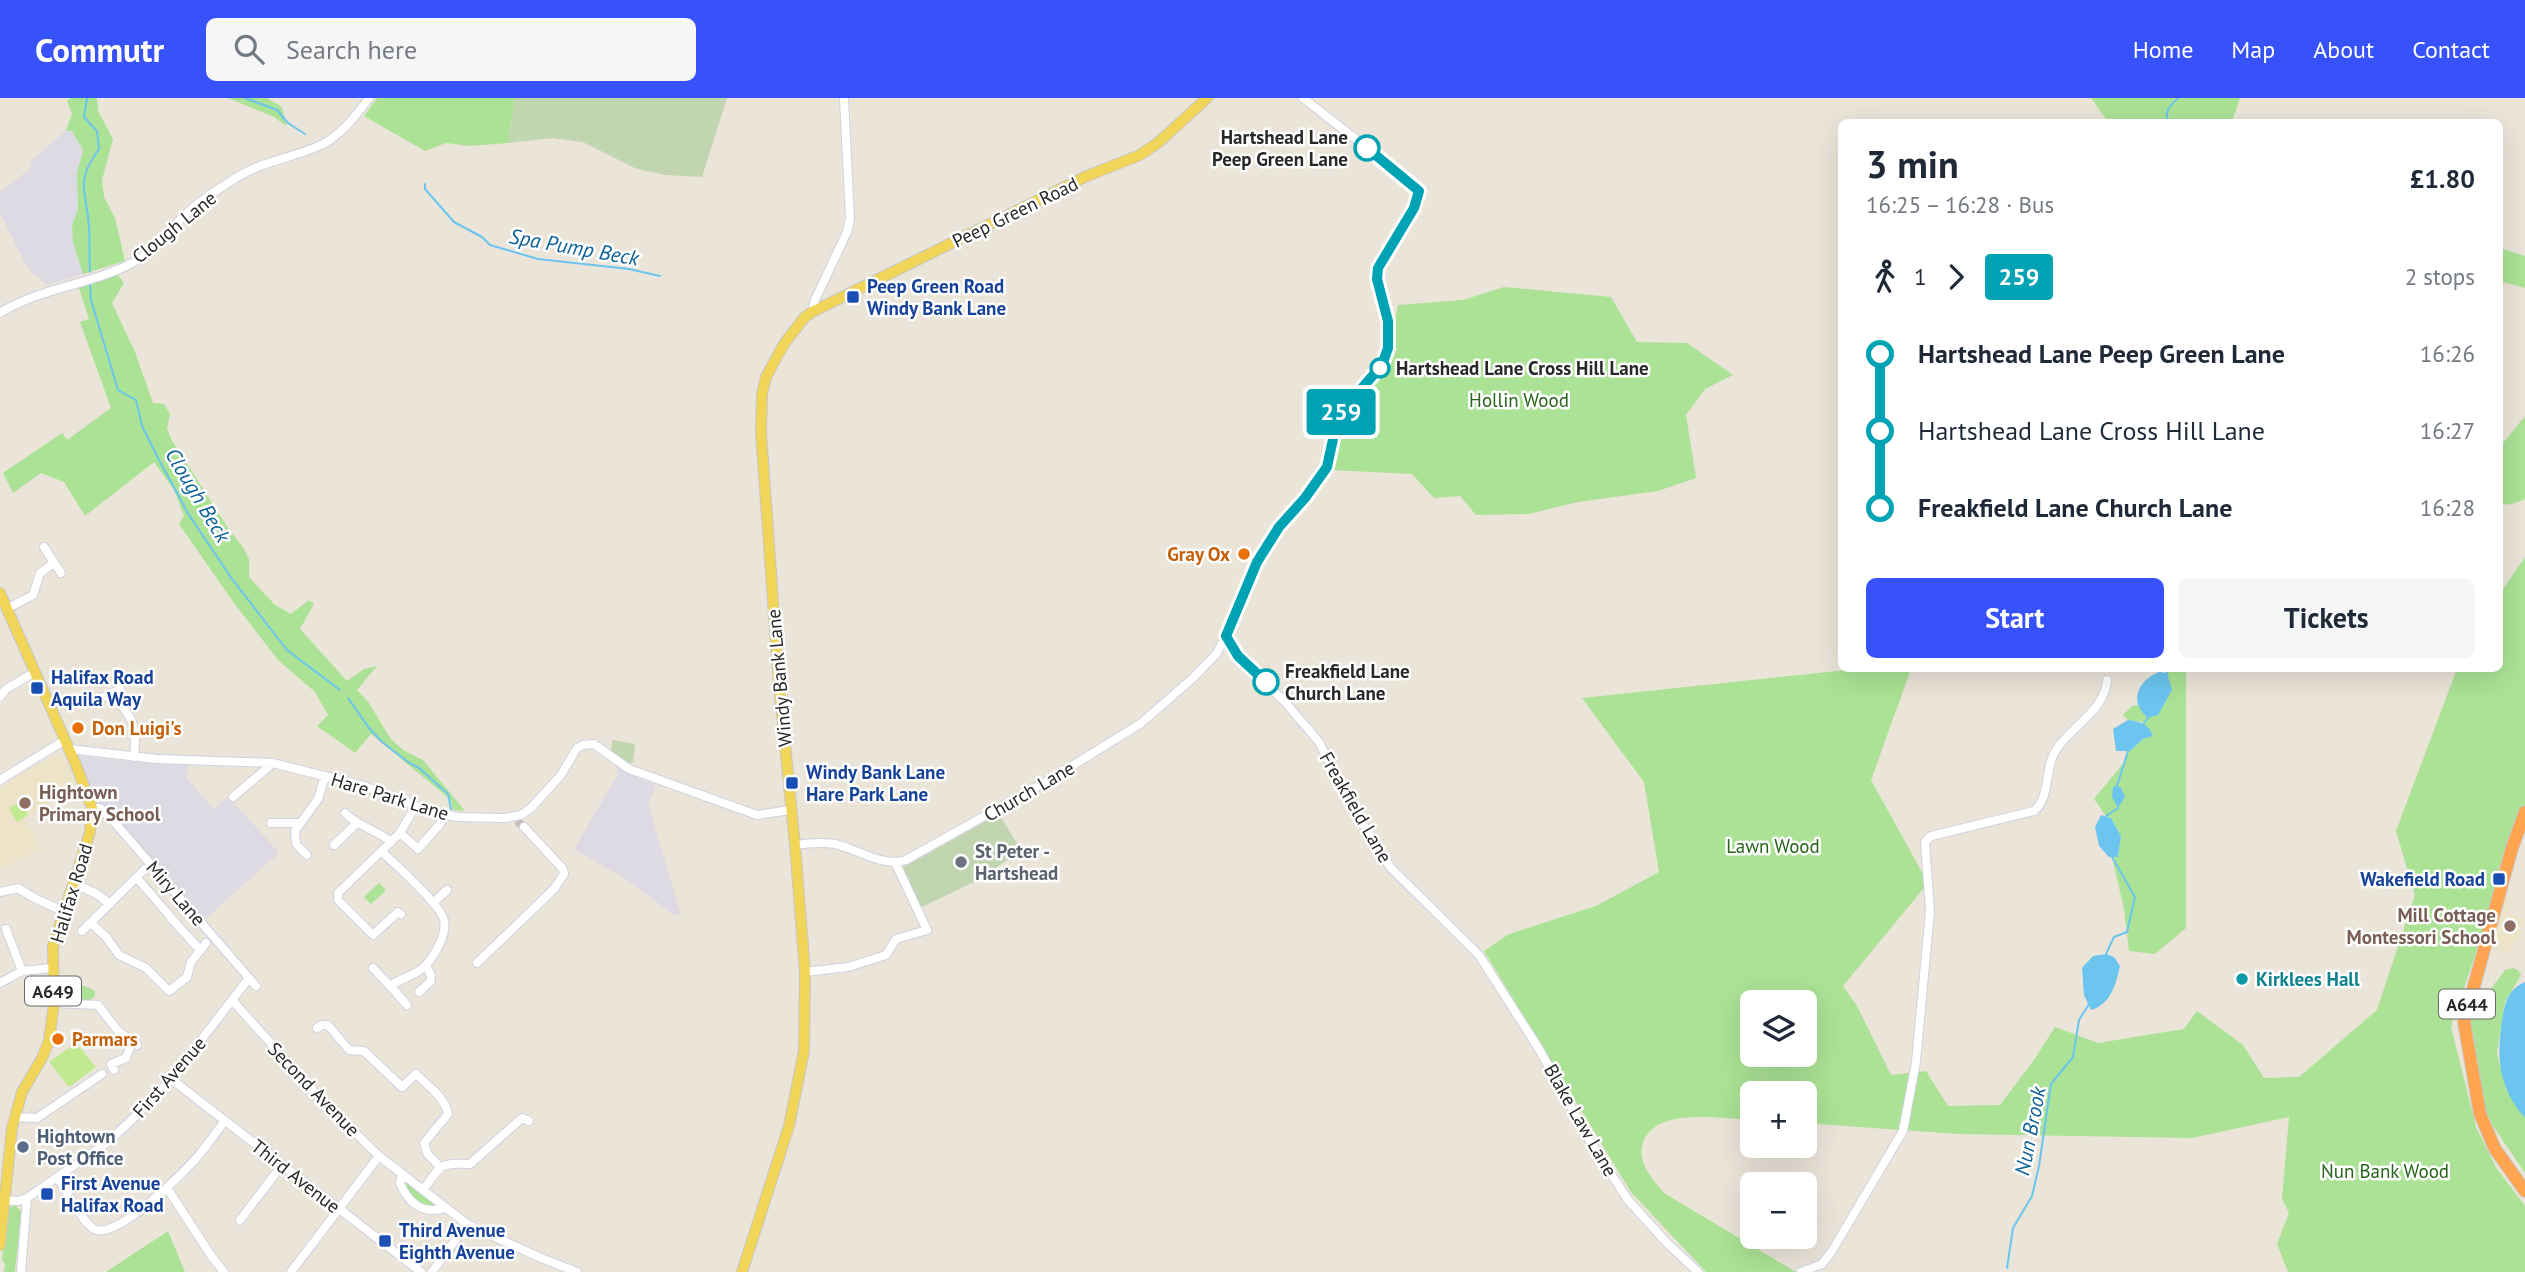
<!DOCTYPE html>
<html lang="en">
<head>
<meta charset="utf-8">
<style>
  :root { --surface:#fff; --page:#f6f6f7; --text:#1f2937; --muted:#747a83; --accent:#3752fa }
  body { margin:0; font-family:"PT Sans",sans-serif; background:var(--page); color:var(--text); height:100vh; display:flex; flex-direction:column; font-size:26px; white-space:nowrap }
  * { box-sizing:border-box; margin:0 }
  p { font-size:23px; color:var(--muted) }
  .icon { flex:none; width:38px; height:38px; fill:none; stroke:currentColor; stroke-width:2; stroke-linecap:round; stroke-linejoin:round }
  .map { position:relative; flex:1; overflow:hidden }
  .details { position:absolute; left:1838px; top:21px; width:665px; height:553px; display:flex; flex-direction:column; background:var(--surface); border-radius:10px; box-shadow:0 7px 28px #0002 }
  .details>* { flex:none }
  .badge { padding:0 14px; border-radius:5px; font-size:24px; line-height:46px }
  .tools { position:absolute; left:1740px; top:892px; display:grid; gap:14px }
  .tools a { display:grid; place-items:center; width:77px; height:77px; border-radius:10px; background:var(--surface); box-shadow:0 7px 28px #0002; font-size:35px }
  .map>.badge { position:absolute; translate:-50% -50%; box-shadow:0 0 0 4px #fff }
  .legs { display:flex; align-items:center; gap:10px; height:77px; padding:0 28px; font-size:23px }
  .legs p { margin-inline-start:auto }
  .head { display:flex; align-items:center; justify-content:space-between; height:119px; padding:0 28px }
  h1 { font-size:38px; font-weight:800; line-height:52px }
  .button { display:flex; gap:14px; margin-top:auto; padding:14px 28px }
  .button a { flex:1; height:80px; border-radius:10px; background:var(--accent); color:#fff; font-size:28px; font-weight:800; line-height:80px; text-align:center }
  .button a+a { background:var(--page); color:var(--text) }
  ul { padding:0 28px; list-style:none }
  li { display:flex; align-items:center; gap:24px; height:77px; font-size:26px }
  li i { display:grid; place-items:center; width:10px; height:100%; margin:0 9px; background:currentColor }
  li i::after { content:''; width:18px; height:18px; margin:-9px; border:5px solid; border-radius:50%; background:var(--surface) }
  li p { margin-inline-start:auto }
  li:first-child i { background:linear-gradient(#0000 50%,currentColor 0) }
  li:last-child i { background:linear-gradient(currentColor 50%,#0000 0) }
  header { display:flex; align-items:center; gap:42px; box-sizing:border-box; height:98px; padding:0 35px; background:var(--accent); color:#fff }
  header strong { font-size:33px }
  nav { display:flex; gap:38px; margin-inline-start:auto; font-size:24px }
  .search { width:490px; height:63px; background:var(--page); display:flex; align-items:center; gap:18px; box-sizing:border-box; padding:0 24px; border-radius:10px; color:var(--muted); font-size:26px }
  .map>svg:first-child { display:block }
</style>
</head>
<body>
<header>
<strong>Commutr</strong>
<div class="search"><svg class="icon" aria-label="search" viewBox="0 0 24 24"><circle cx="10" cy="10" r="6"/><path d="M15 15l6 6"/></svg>Search here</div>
<nav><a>Home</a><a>Map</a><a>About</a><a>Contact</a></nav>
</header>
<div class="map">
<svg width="2525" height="1174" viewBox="0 0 2525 1174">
  <rect width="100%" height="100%" fill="#ebe4d9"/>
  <path fill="#dddae3" d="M 66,33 L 72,33 L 83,52 L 77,75 L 78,111 L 72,128 L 73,144 L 83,176 L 46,187 L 38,178 L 32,176 L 25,165 L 0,115 L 0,94 L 32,69 L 30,63 Z
    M 78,658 L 165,667 L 190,666 L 186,679 L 214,711 L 228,698 L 279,755 L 204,822 L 117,721 L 95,700 Z
    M 615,666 L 628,676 L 656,688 L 648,706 L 681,817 L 673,816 L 629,783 L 574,751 L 618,676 Z"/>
  <path fill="#ede3c8" d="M 54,657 L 65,661 L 78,689 L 24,721 L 37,740 L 35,743 L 40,751 L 0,771 L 0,689 Z
    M 2504,798 L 2511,798 L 2510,816 L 2524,821 L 2519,840 L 2507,856 L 2491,850 Z"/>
  <path fill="#abe295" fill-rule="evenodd" d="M 70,0 L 97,0 L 98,13 L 113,41 L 102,82 L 104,99 L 115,120 L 125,163 L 83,176 L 73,144 L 72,128 L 78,111 L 77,75 L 83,52 L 72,33 L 66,33 L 72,16 L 67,3 Z
    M 228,0 L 267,0 L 282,9 L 286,28 L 274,19 Z
    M 377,0 L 515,0 L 508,45 L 470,48 L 446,45 L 425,53 L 364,18 Z
    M 2091,0 L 2240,0 L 2232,24 L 2108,24 Z
    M 2499,150 L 2525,158 L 2525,190 L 2499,183 Z
    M 118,177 L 124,185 L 112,205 L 135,254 L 153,305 L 164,306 L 170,316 L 167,330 L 171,341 L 230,433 L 243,449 L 249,461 L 249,479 L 275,507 L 291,516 L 309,502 L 314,506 L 300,531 L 347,583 L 364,571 L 377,568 L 357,592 L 369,605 L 390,640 L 403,652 L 423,662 L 465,713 L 453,712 L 451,702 L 371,636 L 355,655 L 317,628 L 328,617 L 315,594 L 278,562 L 234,505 L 179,426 L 184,418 L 174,392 L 154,364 L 85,418 L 64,384 L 41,375 L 13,395 L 3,375 L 62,335 L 67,342 L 111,310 L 80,224 L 89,221 L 79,190 Z
    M 1504,189 L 1611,199 L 1637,244 L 1687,245 L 1733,277 L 1705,291 L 1686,317 L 1696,380 L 1658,393 L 1578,404 L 1529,416 L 1476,417 L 1460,398 L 1434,400 L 1412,376 L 1331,372 L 1339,328 L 1350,309 L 1371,289 L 1386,265 L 1398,207 L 1463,202 Z
    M 2525,318 L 2525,401 L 2512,406 L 2499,407 L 2499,350 Z
    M 2525,459 L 2525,707 L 2451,929 L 2476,1029 L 2497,1071 L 2525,1108 L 2525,1174 L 2288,1174 L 2277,1146 L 2289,1115 L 2282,1101 L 2289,1019 L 2192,1040 L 1957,1036 L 1804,1025 L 1804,996 L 1752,996 L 1752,1022 C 1722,1021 1659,1009 1644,1042 C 1635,1062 1652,1081 1664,1095 L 1796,1174 L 1706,1174 L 1631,1094 L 1484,853 L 1509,836 L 1596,808 L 1659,774 L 1644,684 L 1582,600 L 1855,571 L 1911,571 L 1871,682 L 1928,785 L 1843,888 L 1857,908 L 1891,977 L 1926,973 L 1948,1008 L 2000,1007 L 2036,959 L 2055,929 L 2098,945 L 2184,931 L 2197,913 L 2243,947 L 2264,980 L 2299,979 L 2377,912 L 2415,797 L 2396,733 L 2457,571 L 2499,570 L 2499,497 ZM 1752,905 L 1804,905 L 1804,957 L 1752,957 Z
    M 2163,571 L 2186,571 L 2186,830 L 2155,856 L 2129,853 L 2124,811 L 2112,759 L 2118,759 L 2121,738 L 2111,720 L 2106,718 L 2094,701 L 2125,663 L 2128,653 L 2143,641 L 2143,624 L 2128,622 L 2123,617 L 2132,608 L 2138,607 L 2148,619 L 2158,616 L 2163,606 L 2167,575 L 2164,574 Z
    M 379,785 L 386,792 L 371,806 L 364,799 Z
    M 2513,870 L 2518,872 L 2521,877 L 2505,904 L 2497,955 L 2506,992 L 2525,1020 L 2525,1075 L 2489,1022 L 2481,996 L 2469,920 L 2505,872 Z
    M 59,888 L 85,888 L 95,893 L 95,898 L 88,904 L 60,901 Z
    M 402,1076 L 445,1110 L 424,1111 L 404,1096 Z
    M 15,1107 L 21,1113 L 15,1174 L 4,1174 L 5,1166 L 2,1162 L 7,1111 Z
    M 168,1133 L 185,1174 L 106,1174 Z"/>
  <path fill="#c0d5b0" d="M 515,0 L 727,0 L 702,79 L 666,77 L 637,71 L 583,44 L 552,40 L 508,45 Z
    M 612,642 L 635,646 L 633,664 L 627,666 L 611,654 Z
    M 999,716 L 1021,752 L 980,781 L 920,810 L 902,770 Z"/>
  <path fill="#bfea90" d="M 21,704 L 28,717 L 17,724 L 9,710 Z
    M 76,945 L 96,969 L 69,989 L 49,964 Z"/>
  <path fill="#6bc5ef" d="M 2159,574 L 2167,575 L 2172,592 L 2158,617 L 2148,620 C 2128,604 2138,582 2159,574 Z
    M 2128,622 C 2141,624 2148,625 2153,638 L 2143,641 L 2130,653 L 2116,653 L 2113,631 Z
    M 2117,688 L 2121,690 L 2125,699 L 2118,710 L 2112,699 L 2113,689 Z
    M 2101,717 L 2111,720 L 2121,738 L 2118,759 L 2109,759 L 2099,748 L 2095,729 Z
    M 2106,856 L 2114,859 L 2120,868 C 2116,886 2111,906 2091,912 L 2084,897 L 2082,870 L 2093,858 Z
    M 2525,884 L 2525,1020 C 2499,990 2496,961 2502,923 C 2505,905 2507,892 2525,884 Z"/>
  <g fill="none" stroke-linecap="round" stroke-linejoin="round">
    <path stroke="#6bc5ef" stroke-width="2" d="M 87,0 L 84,19 L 97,33 L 99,51 C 74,85 87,93 89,129 C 90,144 89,159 90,174
      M 245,0 L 277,12 L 288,25 L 305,36
      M 2168,24 C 2164,13 2170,8 2178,0
      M 425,86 L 425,91 L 454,124 L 482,139 L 490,147 L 538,161 L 629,171 L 660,178
      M 90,186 L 91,202 L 118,292 L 136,302 L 142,328 L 158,360 L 189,417 L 232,481 L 287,552 L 340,592
      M 2167,575 L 2168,570
      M 348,600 L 369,630 L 382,644 L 408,664 L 419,670 L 448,696 L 451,711
      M 2144,625 L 2148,620
      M 2117,688 L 2128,653
      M 2106,718 L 2118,710
      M 2106,856 L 2114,839 L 2127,834 L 2135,799 L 2112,759
      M 2007,1170 L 2013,1130 L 2032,1098 L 2039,1068 L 2051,986 L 2073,959 L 2079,922 L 2089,906"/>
    <path stroke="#c4beb6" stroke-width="8" stroke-dasharray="8 4" stroke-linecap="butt" d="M 517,723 L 524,729"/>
    <g stroke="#cfd1e1" stroke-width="10">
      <path id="minor" d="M 812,214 L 815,202 L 847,134 L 850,121 L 844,0
        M 0,215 C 41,189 92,187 134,164 C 155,152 167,134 184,118 C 199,103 218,91 236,80 C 263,62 296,60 325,45 C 344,34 356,17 369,0
        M 44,449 L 61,475
        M 8,510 L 33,497 L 40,475 L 54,465
        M 1226,538 L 1238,558 L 1285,604 L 1319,644 L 1353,710 L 1390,769 L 1479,857 L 1539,951 L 1591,1045 L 1628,1102 L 1667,1145 L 1698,1174
        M 113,596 C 132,620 138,627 134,659
        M 0,599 L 6,591 L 35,574
        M 86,601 L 89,606 L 120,591
        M 69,651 L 157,661 L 273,665 L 364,688 L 430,713 L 457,719 L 505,720 L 521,717 L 531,710 L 561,677 L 577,650 L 583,647 L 594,646 L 629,671 L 757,717 L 790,712
        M 0,682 L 65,642
        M 233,699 L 273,665
        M 413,707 L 412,714 L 400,735 L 418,751 L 440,726 L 443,716
        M 92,710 L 100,710 L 115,725 L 256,888
        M 345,715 C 359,729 377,732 391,744
        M 271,725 L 299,725
        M 400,735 L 338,795 L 338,802 L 373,837 L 398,814 L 401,816
        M 334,747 L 356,726
        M 795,747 C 809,745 821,744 835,746 C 857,751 884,770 906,762 L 1054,679 L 1140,626 L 1193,580 L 1217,555 L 1226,538 L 1257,465 L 1279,429 L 1305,400 L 1327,369 L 1335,332 L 1341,314 L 1382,267 L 1388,250 L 1388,223 L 1377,181 L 1378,170 L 1414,110 L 1419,93 L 1415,87 L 1303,0
        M 382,754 C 396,767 440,806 444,822 C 447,836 436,855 427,866 C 418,877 401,880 390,888 L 407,907
        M 307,757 L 296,746 L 295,733 L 318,701 L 325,678
        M 137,780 L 169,817
        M 73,785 L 97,796 L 110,806
        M 0,794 L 18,790 L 36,801 L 63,813
        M 433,805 L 447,792
        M 171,820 L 200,852
        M 91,825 L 107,840 L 119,857 L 146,870 L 169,893 L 187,879 L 191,864 L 206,845
        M 6,831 L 22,873
        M 82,833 L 145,771
        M 477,865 L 554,791 L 564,776 L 563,771 L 524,729
        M 373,870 L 390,888
        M 805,874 L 848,869 L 886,857 L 896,841 L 927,832 L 896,766
        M 0,885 L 22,873 L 52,870
        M 419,894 L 431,883 L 431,878 L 426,867
        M 232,902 L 317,997 L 379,1058 L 467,1126 L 541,1160 L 577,1174
        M 54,905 L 98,907 L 118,933 L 137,947
        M 317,930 L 322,927 L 328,927 L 349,952 L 364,953 L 402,989 L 416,976 C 428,988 445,999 448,1016 L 424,1045 L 427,1055 L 440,1069
        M 114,972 L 111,966 L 126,960 L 132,944
        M 171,981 L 421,1174
        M 14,1019 L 37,1020 L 102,976
        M 402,1076 L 400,1085 C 408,1105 423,1117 445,1110
        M 58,1080 C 65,1091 84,1128 96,1132 C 119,1139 184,1075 199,1057 C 208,1046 216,1034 225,1023
        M 167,1090 L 212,1159 L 224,1174
        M 423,1092 C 441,1068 438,1064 470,1066 L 522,1020 L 529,1023
        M 3,1102 L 18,1103 L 27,1100 L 108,1044 L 139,1015 L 171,981 L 249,880
        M 240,1122 L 282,1067
        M 21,1174 L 27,1100
        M 291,1174 L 379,1058
        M 432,1174 L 467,1126
        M 1801,1174 L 1822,1166 L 1832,1153 L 1903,1033 L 1916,964 L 1930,813 L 1925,744 L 1931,738 L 2034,713 C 2051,699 2044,670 2056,652 C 2071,628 2105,613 2107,582"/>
    </g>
    <g stroke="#c7c7c7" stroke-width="12">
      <path id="major" d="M 0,495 L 76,667 L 92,710 L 90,734 L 53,848 L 54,905 L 49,943 L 42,960 L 22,994 L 12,1030 L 0,1147
        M 742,1174 L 789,1028 L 804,953 L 805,874 L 795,747 L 779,587 L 761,335 L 762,296 L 766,279 L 784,246 L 804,220 L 812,214 L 1087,78 L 1140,57 L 1159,44 L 1207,0"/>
    </g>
    <g stroke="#c7c7c7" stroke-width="14">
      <path id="highway" d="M 2525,714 L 2512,750 L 2464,924 L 2480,1016 L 2495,1051 L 2525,1093"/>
    </g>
    <use href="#minor" stroke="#fff" stroke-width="8"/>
    <use href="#major" stroke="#f1d558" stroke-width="10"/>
    <use href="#highway" stroke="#ffa450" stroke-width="12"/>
  </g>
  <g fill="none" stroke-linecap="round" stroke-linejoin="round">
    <g stroke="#fff" stroke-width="16">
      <path id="line-1" d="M 1266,584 L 1238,558 L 1226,538 L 1257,464 L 1279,429 L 1305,400 L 1327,369 L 1335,332 L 1341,314 L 1382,267 L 1388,250 L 1388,223 L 1377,181 L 1378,170 L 1414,110 L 1419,93 L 1367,50"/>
    </g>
    <use href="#line-1" stroke="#00a3b4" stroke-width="10"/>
  </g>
  <g fill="#fff" stroke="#00a3b4" stroke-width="3.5">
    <circle cx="1367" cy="50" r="12"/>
    <circle cx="1380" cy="270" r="9"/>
    <circle cx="1266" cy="584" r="12"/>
  </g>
  <g fill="#1a4fb4" stroke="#fff" stroke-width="2.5">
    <rect x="846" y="192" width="14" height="14" rx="3.5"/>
    <rect x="30" y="583" width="14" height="14" rx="3.5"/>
    <rect x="785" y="678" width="14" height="14" rx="3.5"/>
    <rect x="2492" y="774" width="14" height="14" rx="3.5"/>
    <rect x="40" y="1089" width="14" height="14" rx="3.5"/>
    <rect x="378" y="1136" width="14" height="14" rx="3.5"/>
  </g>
  <g fill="#e8710a" stroke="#fff" stroke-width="2.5">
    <circle cx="1244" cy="456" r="7"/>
    <circle cx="78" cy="630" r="7"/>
    <circle cx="58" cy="941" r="7"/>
  </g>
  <g fill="#8d6e63" stroke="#fff" stroke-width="2.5">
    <circle cx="25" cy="705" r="7"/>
    <circle cx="2510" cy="828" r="7"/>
  </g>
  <circle fill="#6b7280" stroke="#fff" stroke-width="2.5" cx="961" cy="764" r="7"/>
  <circle fill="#0f9aa8" stroke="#fff" stroke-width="2.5" cx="2242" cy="881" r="7"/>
  <circle fill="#5c6f8a" stroke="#fff" stroke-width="2.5" cx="23" cy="1049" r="7"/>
  <g text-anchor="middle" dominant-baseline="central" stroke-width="5" stroke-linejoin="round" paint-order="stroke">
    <g fill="#fff" stroke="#686868" stroke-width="2">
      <rect x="25" y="878.5" width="56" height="29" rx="5"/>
      <rect x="2439" y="891.5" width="56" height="29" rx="5"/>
    </g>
    <g font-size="18" font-weight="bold" fill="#282828">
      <text x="53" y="893">A649</text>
      <text x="2467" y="906">A644</text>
    </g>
    <g font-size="19" font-weight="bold" fill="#282828" stroke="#fff" text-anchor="start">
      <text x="1348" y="39" text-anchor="end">Hartshead Lane<tspan x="1348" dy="22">Peep Green Lane</tspan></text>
      <text x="1396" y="270">Hartshead Lane Cross Hill Lane</text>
      <text x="1285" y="573">Freakfield Lane<tspan x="1285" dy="22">Church Lane</tspan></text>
    </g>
    <g font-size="19" fill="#282828" stroke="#fff">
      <text transform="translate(1015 114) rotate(-26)">Peep Green Road</text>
      <text transform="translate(174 129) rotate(-39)">Clough Lane</text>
      <text transform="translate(779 580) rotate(-95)">Windy Bank Lane</text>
      <text transform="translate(1029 693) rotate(-30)">Church Lane</text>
      <text transform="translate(390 698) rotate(17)">Hare Park Lane</text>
      <text transform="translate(1356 709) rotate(60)">Freakfield Lane</text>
      <text transform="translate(71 795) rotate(-73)">Halifax Road</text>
      <text transform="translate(176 795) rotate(49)">Miry Lane</text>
      <text transform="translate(169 979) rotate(-49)">First Avenue</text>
      <text transform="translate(314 991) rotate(46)">Second Avenue</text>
      <text transform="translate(1581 1022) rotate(60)">Blake Law Lane</text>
      <text transform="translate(296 1078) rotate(38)">Third Avenue</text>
    </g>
    <g font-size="19" font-weight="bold" fill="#164399" stroke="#fff" text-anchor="start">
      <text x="867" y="188">Peep Green Road<tspan x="867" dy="22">Windy Bank Lane</tspan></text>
      <text x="51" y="579">Halifax Road<tspan x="51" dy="22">Aquila Way</tspan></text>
      <text x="806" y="674">Windy Bank Lane<tspan x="806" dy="22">Hare Park Lane</tspan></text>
      <text x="2485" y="781" text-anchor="end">Wakefield Road</text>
      <text x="61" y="1085">First Avenue<tspan x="61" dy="22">Halifax Road</tspan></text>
      <text x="399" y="1132">Third Avenue<tspan x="399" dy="22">Eighth Avenue</tspan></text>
    </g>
    <g font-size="19" fill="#256419" stroke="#fff">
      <text x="1519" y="302">Hollin Wood</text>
      <text x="1773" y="748">Lawn Wood</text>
      <text x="2385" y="1073">Nun Bank Wood</text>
    </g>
    <g font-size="19" font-weight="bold" fill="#c56008" stroke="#fff" text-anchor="start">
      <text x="1230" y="456" text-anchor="end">Gray Ox</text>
      <text x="92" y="630">Don Luigi's</text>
      <text x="72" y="941">Parmars</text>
    </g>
    <g font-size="19" font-weight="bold" fill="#785e54" stroke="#fff" text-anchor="start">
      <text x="39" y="694">Hightown<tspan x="39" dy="22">Primary School</tspan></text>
      <text x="2496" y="817" text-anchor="end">Mill Cottage<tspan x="2496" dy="22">Montessori School</tspan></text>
    </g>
    <g font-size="19" font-weight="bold" fill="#5b616d" stroke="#fff" text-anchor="start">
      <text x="975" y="753">St Peter -<tspan x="975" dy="22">Hartshead</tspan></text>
    </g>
    <g font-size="19" font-weight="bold" fill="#0d838f" stroke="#fff" text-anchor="start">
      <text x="2256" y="881">Kirklees Hall</text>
    </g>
    <g font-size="19" font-weight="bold" fill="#4e5e75" stroke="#fff" text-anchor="start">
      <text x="37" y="1038">Hightown<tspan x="37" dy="22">Post Office</tspan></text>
    </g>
    <g font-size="21" font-style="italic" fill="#0c6198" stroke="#fff">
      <text transform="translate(574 149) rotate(10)">Spa Pump Beck</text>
      <text transform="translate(198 397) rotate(59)">Clough Beck</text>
      <text transform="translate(2030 1033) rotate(-79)">Nun Brook</text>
    </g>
  </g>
</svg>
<div class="tools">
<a><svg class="icon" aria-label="layers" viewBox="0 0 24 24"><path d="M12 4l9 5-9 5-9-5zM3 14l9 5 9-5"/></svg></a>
<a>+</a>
<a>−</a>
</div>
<b class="badge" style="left:1341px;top:314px;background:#00a3b4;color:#fff">259</b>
<section class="details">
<div class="head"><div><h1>3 min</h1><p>16:25 – 16:28 · Bus</p></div><b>£1.80</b></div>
<div class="legs"><svg class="icon" aria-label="walk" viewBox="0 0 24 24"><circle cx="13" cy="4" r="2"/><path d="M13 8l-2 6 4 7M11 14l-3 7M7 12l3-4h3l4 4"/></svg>1<svg class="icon" aria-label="forward" viewBox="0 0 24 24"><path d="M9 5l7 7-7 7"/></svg><b class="badge" style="background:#00a3b4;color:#fff">259</b><p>2 stops</p></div>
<ul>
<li><i style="color:#00a3b4"></i><b>Hartshead Lane Peep Green Lane</b><p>16:26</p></li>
<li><i style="color:#00a3b4"></i><span>Hartshead Lane Cross Hill Lane</span><p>16:27</p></li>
<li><i style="color:#00a3b4"></i><b>Freakfield Lane Church Lane</b><p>16:28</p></li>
</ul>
<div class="button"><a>Start</a><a>Tickets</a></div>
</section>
</div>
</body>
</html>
